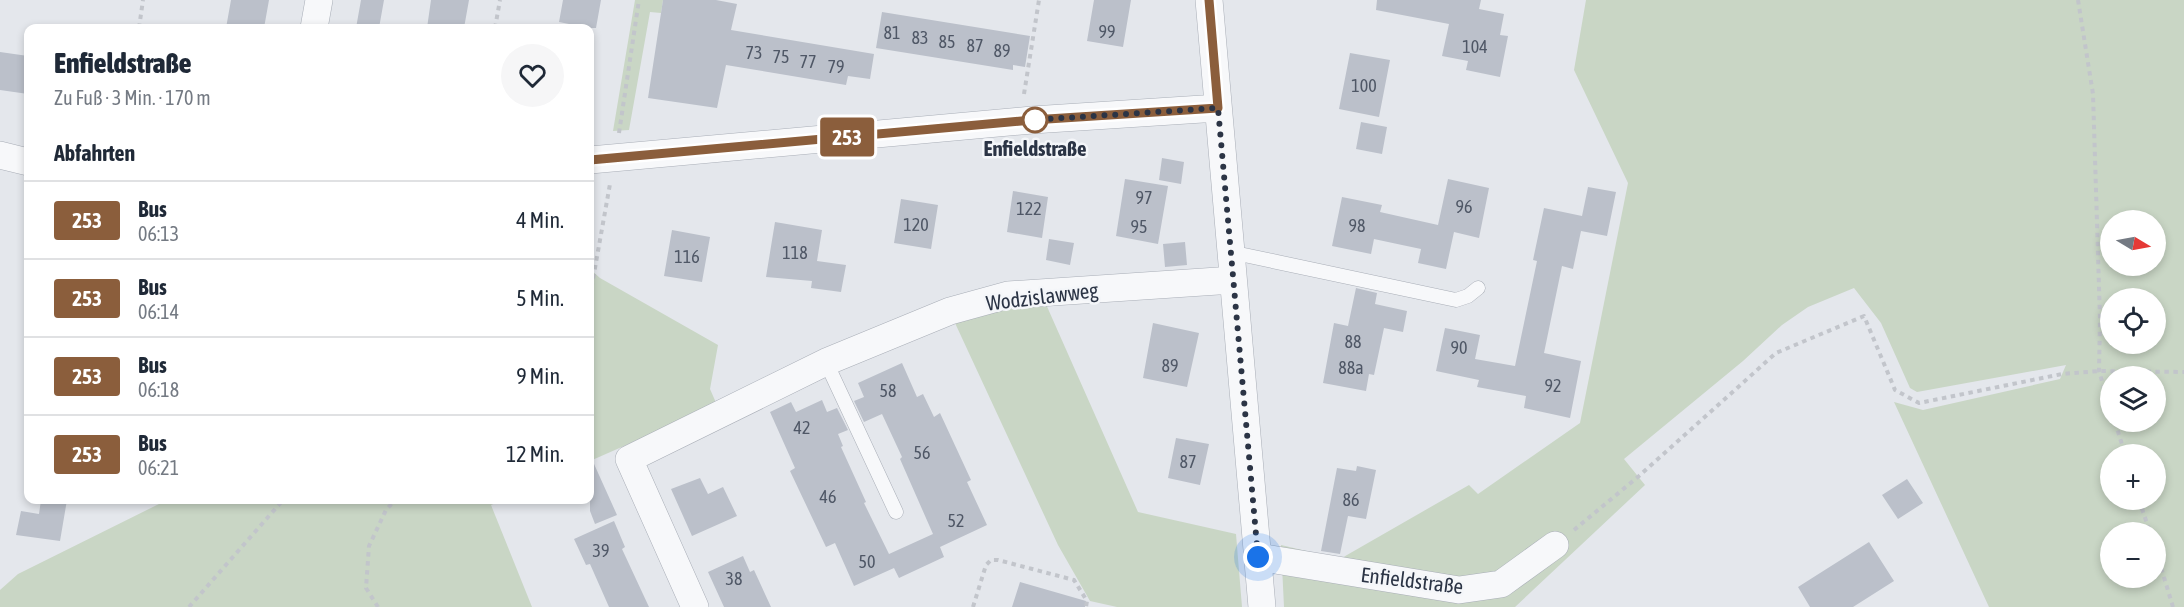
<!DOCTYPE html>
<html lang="de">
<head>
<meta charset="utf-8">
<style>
  :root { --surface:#fff; --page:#f6f6f7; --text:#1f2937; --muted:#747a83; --line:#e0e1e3 }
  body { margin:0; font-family:"Asap Condensed",sans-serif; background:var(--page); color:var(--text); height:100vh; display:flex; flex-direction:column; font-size:22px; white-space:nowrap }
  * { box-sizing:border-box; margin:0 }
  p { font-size:20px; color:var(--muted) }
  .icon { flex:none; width:33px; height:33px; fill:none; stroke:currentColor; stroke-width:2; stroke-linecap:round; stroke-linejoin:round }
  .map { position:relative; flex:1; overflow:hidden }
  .details { position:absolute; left:24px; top:24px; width:570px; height:480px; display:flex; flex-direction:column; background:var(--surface); border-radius:12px; box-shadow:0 3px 9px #0003 }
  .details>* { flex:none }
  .badge { padding:0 12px; border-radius:4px; font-size:21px; line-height:39px }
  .needle { width:39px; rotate:100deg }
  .tools { position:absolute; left:2100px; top:210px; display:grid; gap:12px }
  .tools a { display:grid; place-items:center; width:66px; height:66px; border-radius:50%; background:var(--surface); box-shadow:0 3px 9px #0003; font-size:30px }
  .you { position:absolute; width:30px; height:30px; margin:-15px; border:4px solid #fff; border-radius:50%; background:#1a73e8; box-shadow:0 0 0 9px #1a73e833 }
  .map>.badge { position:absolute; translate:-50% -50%; box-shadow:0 0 0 3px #fff }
  h2 { padding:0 30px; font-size:22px; line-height:54px }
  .round { display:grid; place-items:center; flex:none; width:63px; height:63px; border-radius:32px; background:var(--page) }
  .head { display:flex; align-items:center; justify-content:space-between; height:102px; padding:0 30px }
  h1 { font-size:28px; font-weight:800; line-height:45px }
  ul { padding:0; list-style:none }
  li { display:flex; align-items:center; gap:18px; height:78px; padding:0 30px; border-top:2px solid var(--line) }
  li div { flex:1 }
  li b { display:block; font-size:22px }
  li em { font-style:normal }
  li .badge { min-width:66px; font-weight:700; text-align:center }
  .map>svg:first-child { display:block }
</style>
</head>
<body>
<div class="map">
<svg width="2184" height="607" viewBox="0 0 2184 607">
  <rect width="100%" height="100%" fill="#e4e7ec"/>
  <path fill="#c9d6c5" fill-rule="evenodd" d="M 635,0 L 663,0 L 661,13 L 650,12 L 629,130 L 613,131 Z
    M 1586,0 L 2184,0 L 2184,607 L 1989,607 L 1894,402 L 1923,410 L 2060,379 L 2066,365 L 1917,392 L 1910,388 L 1881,323 L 1854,288 L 1808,307 L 1782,325 L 1743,361 L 1624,459 L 1645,485 L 1515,607 L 1284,607 L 1281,545 L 1340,559 L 1469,485 L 1478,494 L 1580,423 L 1628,183 L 1574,70 ZM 2110,220 L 2156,220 L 2156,266 L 2110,266 ZM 2110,298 L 2156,298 L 2156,344 L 2110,344 ZM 2110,376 L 2156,376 L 2156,422 L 2110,422 ZM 2110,454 L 2156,454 L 2156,500 L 2110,500 ZM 2110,532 L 2156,532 L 2156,578 L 2110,578 Z
    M 590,269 L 600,278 L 718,345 L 710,389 L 717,405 L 590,461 Z
    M 1045,302 L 1138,512 L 1236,534 L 1242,607 L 1117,607 L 1090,601 L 1058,545 L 955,323 L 1003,309 Z
    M 167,500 L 503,500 L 491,505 L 532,607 L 0,607 L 0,590 L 18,574 Z"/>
  <path fill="#bbc0ca" d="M 231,0 L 269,0 L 264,28 L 226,28 Z
    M 361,0 L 384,0 L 379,28 L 356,28 Z
    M 431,0 L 469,0 L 464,28 L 427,28 Z
    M 563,0 L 601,0 L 596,28 L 568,28 L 569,24 L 559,22 Z
    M 663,0 L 716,0 L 737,4 L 731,30 L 874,54 L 870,79 L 848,76 L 846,85 L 726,65 L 717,108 L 648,98 Z
    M 1094,0 L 1131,0 L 1123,47 L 1087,41 Z
    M 1377,0 L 1481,0 L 1479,9 L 1504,14 L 1500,35 L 1508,36 L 1500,77 L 1466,70 L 1468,61 L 1442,56 L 1449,24 L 1376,10 Z
    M 882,12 L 1030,36 L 1025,67 L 1013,65 L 1013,70 L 876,48 Z
    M 0,52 L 28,56 L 28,94 L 0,90 Z
    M 1350,53 L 1390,60 L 1379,117 L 1339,109 Z
    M 1361,122 L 1387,127 L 1382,154 L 1356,149 Z
    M 1162,158 L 1184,162 L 1181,184 L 1159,180 Z
    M 1125,179 L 1168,186 L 1158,244 L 1116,236 Z
    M 1448,179 L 1489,188 L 1479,238 L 1454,232 L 1446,269 L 1418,263 L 1421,249 L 1402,245 L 1374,239 L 1371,254 L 1332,246 L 1342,197 L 1382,205 L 1380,212 L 1438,225 Z
    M 1588,187 L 1616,192 L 1607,236 L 1581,231 L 1573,269 L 1562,266 L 1544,353 L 1581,361 L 1570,418 L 1524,408 L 1526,396 L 1477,387 L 1479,380 L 1436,371 L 1445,328 L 1480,335 L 1475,359 L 1515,366 L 1537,261 L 1533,260 L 1544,208 L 1582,216 Z
    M 1013,191 L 1048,197 L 1042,238 L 1007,232 Z
    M 901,199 L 938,205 L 931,249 L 894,243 Z
    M 775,222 L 822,230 L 817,261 L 846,265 L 841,292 L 811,288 L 812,281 L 766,277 Z
    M 672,230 L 710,237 L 702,282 L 664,276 Z
    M 1049,239 L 1074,243 L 1070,265 L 1046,260 Z
    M 1185,242 L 1187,265 L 1165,267 L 1163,244 Z
    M 1356,288 L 1377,293 L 1375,304 L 1407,311 L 1403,332 L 1384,328 L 1374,375 L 1369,374 L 1366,391 L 1323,383 L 1334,323 L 1348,326 Z
    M 1153,323 L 1199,333 L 1187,387 L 1143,378 Z
    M 902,363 L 917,397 L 923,394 L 934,417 L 940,413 L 971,480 L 967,482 L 987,525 L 940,547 L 944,557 L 899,578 L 894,568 L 854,586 L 835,543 L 826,547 L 790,471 L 795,468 L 770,412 L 791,402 L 796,412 L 822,400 L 827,412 L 837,408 L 848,430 L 838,434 L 843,446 L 841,447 L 866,502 L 864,503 L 889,554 L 933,534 L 900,459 L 902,457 L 882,414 L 864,422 L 854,401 L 864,397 L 858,383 Z
    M 1176,438 L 1209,444 L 1200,485 L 1168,478 Z
    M 590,455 L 617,515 L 595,524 L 590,511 Z
    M 1357,466 L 1376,470 L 1366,519 L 1348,516 L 1340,554 L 1321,551 L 1337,468 L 1356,471 Z
    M 700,478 L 708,494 L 723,487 L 737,516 L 692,536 L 671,489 Z
    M 1907,479 L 1923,503 L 1898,519 L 1882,495 Z
    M 41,500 L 67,500 L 60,541 L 16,535 L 21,511 L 39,514 Z
    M 614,521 L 625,547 L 622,549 L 649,607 L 609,607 L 590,564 L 586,565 L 574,539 Z
    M 1869,542 L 1894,581 L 1853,607 L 1810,607 L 1798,587 Z
    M 743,556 L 750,572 L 754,570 L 771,607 L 724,607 L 708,572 Z
    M 1020,582 L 1086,601 L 1085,607 L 1012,607 Z"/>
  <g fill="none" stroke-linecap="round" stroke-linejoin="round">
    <g stroke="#a9aeb7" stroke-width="15">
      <path id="service" d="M 1230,252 L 1456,300 L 1468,296 L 1478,288
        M 826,362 L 896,512"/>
    </g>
    <g stroke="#a9aeb7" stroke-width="28">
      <path id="minor" d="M 1209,0 L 1262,607
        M 314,28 L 319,0
        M 0,155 L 28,162
        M 590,160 L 1032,120 L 1218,108
        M 1258,557 L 1459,590 L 1501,584 L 1555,545
        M 695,607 L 629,459 L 826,362 L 950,311 L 1008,295 L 1233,280"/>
    </g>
    <path stroke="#c2c5cb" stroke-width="4" stroke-dasharray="4.5 4.5" stroke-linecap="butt" d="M 2078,0 L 2093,94 L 2100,319 L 2099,371 L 2110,408
      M 139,28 L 143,0
      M 495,28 L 500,0
      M 1024,94 L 1039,0
      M 619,133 L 639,0
      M 590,296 L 610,184
      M 2115,422 L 2125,454
      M 2139,500 L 2150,532
      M 1574,530 L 1639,476 L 1776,353 L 1864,316 L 1895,390 L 1919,403 L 2062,374 L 2099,371 L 2184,372
      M 2156,551 L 2173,607
      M 189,607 L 283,500
      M 378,607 L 366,588 L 369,546 L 386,510 L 395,500
      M 973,607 L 986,565 L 991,560 L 998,560 L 1074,580 L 1087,601 L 1086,607"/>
    <use href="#service" stroke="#f7f8fa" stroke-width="14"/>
    <use href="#minor" stroke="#f7f8fa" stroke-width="27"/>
  </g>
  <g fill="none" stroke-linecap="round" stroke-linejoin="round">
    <g stroke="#fff" stroke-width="14">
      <path id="line" d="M 590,160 L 1032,120 L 1218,108 L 1209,0"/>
    </g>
    <use href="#line" stroke="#8b5e3c" stroke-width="9"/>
    <path stroke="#2b3445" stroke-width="6" stroke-dasharray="0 10.8" d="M 1035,120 L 1032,120 L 1218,108 L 1258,557"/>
  </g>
  <circle fill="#fff" stroke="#8b5e3c" stroke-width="3" cx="1035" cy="120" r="12"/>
  <g text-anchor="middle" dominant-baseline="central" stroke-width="5" stroke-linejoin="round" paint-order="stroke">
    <g font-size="18" fill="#4f5766">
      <text x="1107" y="31">99</text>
      <text x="892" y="32">81</text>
      <text x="920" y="37">83</text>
      <text x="947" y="41">85</text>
      <text x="975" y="45">87</text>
      <text x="1475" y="46">104</text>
      <text x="1002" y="50">89</text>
      <text x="754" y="52">73</text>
      <text x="781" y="56">75</text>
      <text x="808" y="61">77</text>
      <text x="836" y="66">79</text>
      <text x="1364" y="85">100</text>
      <text x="1144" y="197">97</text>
      <text x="1464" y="206">96</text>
      <text x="1029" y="208">122</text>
      <text x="916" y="224">120</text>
      <text x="1357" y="225">98</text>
      <text x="1139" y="226">95</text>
      <text x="795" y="252">118</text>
      <text x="687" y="256">116</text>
      <text x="1353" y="341">88</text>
      <text x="1459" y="347">90</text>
      <text x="1170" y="365">89</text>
      <text x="1351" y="367">88a</text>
      <text x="1553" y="385">92</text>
      <text x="888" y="390">58</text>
      <text x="802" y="427">42</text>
      <text x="922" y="452">56</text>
      <text x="1188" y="461">87</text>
      <text x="828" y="496">46</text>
      <text x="1351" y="499">86</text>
      <text x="956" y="520">52</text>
      <text x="601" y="550">39</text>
      <text x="867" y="561">50</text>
      <text x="734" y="578">38</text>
    </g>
    <g font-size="21" font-weight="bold" fill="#2b3445" stroke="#f4f6f9">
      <text x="1035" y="148">Enfieldstraße</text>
    </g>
    <g font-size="21" fill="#2b3445" stroke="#f4f6f9">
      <text transform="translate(1042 296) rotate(-7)">Wodzislawweg</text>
      <text transform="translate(1412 580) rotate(7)">Enfieldstraße</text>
    </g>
  </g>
</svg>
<div class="tools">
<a><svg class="needle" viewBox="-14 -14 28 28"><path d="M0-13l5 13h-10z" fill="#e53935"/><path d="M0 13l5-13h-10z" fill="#747a83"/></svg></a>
<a><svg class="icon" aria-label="locate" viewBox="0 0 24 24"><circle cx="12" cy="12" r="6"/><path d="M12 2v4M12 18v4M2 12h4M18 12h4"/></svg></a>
<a><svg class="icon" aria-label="layers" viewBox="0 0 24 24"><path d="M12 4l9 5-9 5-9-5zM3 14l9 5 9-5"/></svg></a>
<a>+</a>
<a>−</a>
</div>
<div class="you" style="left:1258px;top:557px"></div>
<b class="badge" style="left:847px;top:137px;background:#8b5e3c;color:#fff">253</b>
<section class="details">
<div class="head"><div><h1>Enfieldstraße</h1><p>Zu Fuß · 3 Min. · 170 m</p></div><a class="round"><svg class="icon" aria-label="heart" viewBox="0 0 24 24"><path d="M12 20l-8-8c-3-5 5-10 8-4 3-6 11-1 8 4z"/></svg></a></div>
<h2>Abfahrten</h2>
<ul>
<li><span class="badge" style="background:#8b5e3c;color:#fff">253</span><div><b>Bus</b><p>06:13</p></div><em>4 Min.</em></li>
<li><span class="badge" style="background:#8b5e3c;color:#fff">253</span><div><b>Bus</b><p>06:14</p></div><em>5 Min.</em></li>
<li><span class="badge" style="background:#8b5e3c;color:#fff">253</span><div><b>Bus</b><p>06:18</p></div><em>9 Min.</em></li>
<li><span class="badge" style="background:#8b5e3c;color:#fff">253</span><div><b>Bus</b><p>06:21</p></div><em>12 Min.</em></li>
</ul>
</section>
</div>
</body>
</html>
